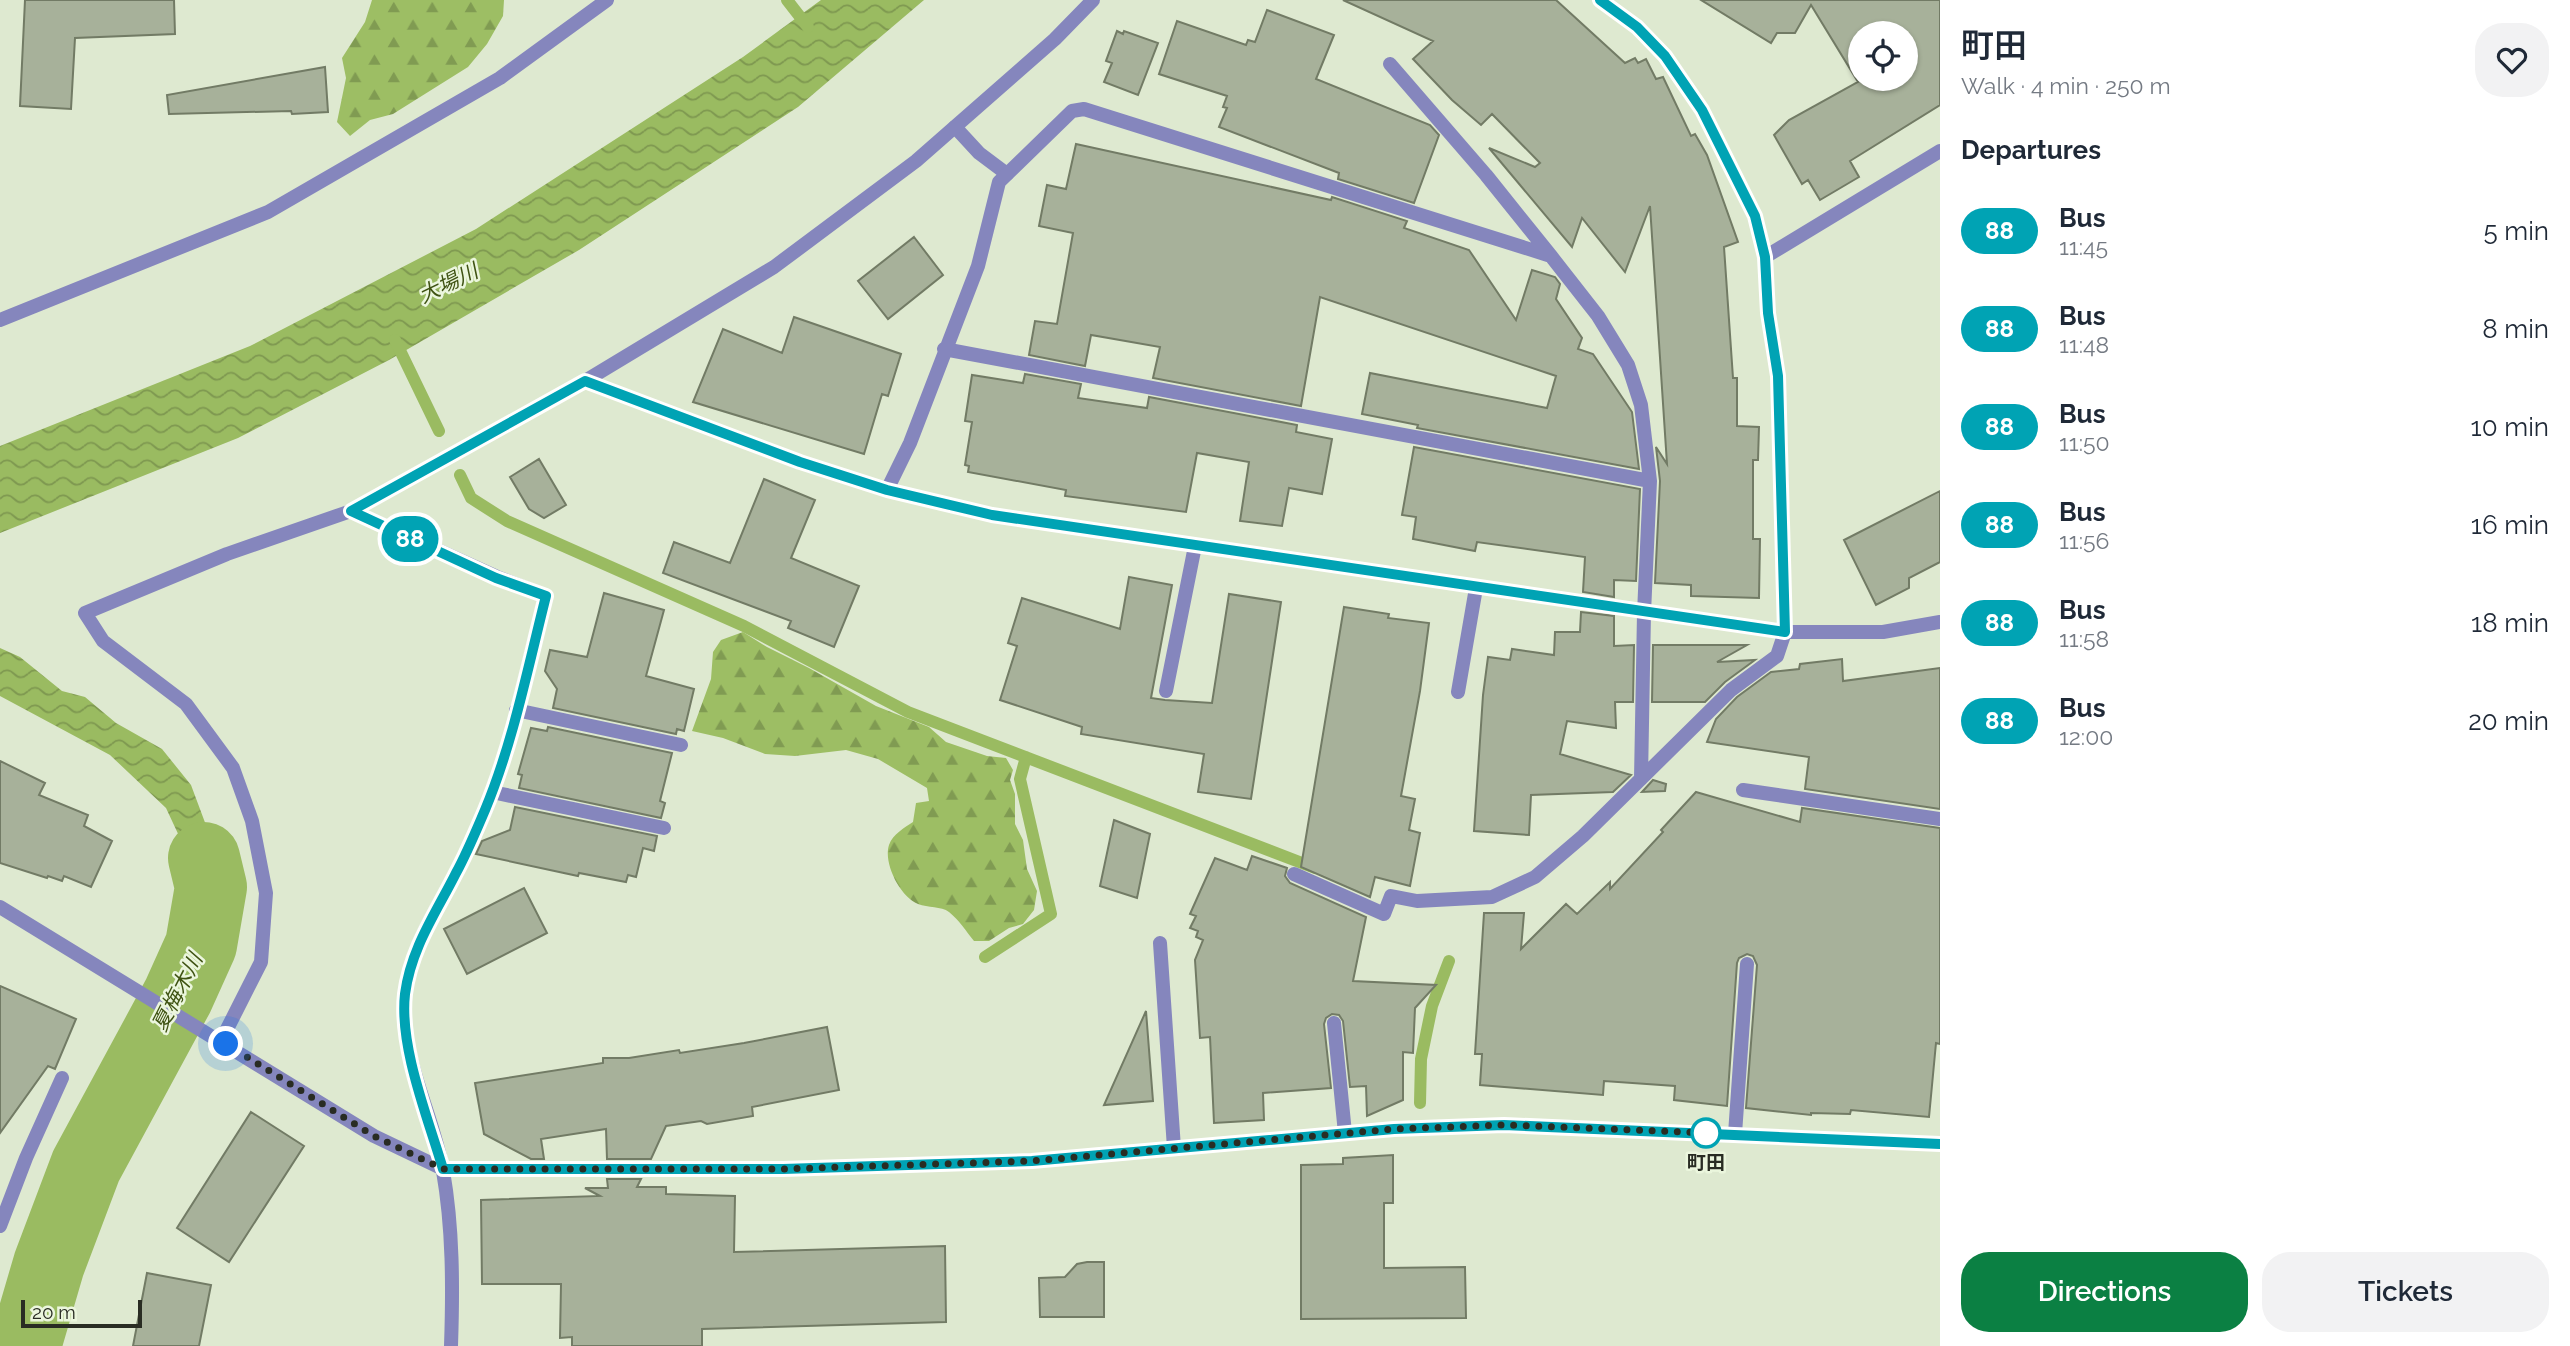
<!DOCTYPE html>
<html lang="en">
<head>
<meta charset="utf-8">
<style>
  :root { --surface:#fff; --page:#f2f2f3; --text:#1f2937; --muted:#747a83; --accent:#0b8043 }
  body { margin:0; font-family:Raleway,"Noto Sans JP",sans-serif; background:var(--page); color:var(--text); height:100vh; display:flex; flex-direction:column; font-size:26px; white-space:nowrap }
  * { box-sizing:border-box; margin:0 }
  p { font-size:23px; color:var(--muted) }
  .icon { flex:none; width:38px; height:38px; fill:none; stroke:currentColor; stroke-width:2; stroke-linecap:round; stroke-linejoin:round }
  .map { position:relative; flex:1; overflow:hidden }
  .side { display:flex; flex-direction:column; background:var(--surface); width:630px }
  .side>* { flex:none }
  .badge { padding:0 14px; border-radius:23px; font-size:24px; line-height:46px }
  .tools { position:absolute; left:1848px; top:21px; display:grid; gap:14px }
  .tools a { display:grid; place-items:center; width:70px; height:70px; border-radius:50%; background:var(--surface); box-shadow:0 2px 5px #0004; font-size:35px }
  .scale { position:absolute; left:21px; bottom:18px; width:121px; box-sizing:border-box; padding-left:7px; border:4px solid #292c23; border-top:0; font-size:19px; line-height:24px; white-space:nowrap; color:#292c23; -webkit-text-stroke:5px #ebf6dd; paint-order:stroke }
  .you { position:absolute; width:35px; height:35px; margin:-18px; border:5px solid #fff; border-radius:50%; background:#1a73e8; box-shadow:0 0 0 10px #1a73e833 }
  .map>.badge { position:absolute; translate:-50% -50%; box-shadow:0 0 0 4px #fff }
  h2 { padding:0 21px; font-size:26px; line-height:63px }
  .round { display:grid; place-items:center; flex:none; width:74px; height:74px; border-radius:28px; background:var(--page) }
  .overview { display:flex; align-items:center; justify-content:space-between; height:119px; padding:0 21px }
  h1 { font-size:33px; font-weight:600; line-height:52px }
  .primary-button { display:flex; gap:14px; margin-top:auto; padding:14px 21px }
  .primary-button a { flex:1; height:80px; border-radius:28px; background:var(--accent); color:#fff; font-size:28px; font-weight:600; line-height:80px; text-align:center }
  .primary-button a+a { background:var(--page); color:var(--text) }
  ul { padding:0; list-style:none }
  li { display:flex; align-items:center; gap:21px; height:98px; padding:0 21px }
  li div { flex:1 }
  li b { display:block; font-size:26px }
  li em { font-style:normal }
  li .badge { min-width:77px; font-weight:700; text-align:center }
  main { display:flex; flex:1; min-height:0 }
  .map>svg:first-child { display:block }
</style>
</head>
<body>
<main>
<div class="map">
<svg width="1940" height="1346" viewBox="0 0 1940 1346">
  <defs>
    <pattern id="forest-firs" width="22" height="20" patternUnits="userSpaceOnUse" patternTransform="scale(1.75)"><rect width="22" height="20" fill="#9dbe64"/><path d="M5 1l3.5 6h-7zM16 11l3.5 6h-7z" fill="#809b52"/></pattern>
    <pattern id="water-waves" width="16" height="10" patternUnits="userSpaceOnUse" patternTransform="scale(1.75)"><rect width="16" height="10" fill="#9abb61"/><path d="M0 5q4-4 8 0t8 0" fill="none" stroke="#7e9850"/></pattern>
  </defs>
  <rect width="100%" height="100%" fill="#dee9d0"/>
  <path fill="url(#forest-firs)" d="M 372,0 L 504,0 L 503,16 L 487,44 L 468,67 L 393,114 L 370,120 L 350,136 L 337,122 L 346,78 L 342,58 L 365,22 Z
    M 743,632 L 767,647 L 809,668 L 876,706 L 929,727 L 946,742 L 987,756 L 1006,758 L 1013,770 L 1010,780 L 1015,794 L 1015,824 L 1023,840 L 1027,869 L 1037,891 L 1034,910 L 1023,924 L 1009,928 L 989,941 L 974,941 C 966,931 959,920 949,912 C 941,906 928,908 918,904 C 900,897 883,863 889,845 C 893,834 904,828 913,822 L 916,803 L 929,801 L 927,788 L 878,759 L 846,750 L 795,756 L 765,754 L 723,738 L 692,731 L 711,679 L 713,652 L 721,640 Z"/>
  <path fill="url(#water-waves)" d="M 821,0 L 924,0 L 798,107 L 579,250 L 389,360 L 238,438 L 0,533 L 0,446 L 250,346 L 476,229 L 743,57 Z
    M 0,648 L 20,657 L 62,691 L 85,697 L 116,723 L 162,749 L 191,785 L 216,852 L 221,896 L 208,956 L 171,947 L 183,907 L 178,877 L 180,838 L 166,808 L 110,755 L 0,696 Z"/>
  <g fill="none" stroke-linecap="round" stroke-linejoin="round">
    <path stroke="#9abb61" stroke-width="12" d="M 787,0 L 808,27
      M 395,340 L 439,431
      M 460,475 L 471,498 L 507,521 L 744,626 L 908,712 L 1315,868
      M 985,957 L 1051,914 L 1020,779 L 1026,757
      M 1420,1103 L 1421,1059 L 1432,1006 L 1449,961"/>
    <path stroke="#9abb61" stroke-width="72" d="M 25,1346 L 49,1264 L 86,1166 L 178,996 L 201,945 L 211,887 L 204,858"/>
  </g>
  <path fill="#a7b19a" stroke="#727b65" stroke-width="2" fill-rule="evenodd" d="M 25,0 L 174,0 L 175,34 L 75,38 L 71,109 L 20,106 Z
    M 1343,0 L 1556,0 L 1625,63 L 1635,58 L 1638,63 L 1646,59 L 1656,79 L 1663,77 L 1691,136 L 1695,134 L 1707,155 L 1738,242 L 1724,247 L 1733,378 L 1737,378 L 1737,426 L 1759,427 L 1758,460 L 1753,460 L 1753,539 L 1760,539 L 1759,598 L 1691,596 L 1691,585 L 1655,583 L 1660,481 L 1656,447 L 1667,464 L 1650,206 L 1625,272 L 1582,218 L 1572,247 L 1489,148 L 1535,167 L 1540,163 L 1492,114 L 1481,125 L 1452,100 L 1413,59 L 1433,41 Z
    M 1701,0 L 1940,0 L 1940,105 L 1850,161 L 1859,177 L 1820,200 L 1808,180 L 1802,184 L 1774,135 L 1789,120 L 1858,82 L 1811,5 L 1795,33 L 1777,33 L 1771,43 ZM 1860,33 L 1906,33 L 1906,79 L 1860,79 Z
    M 1267,10 L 1334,35 L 1316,79 L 1430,125 L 1439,135 L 1414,203 L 1338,179 L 1339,173 L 1219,127 L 1227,108 L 1223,107 L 1227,96 L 1159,74 L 1177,21 L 1246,45 L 1248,40 L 1255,42 Z
    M 1117,31 L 1123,34 L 1124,31 L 1158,43 L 1138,95 L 1104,82 L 1112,63 L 1106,61 Z
    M 325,67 L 328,112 L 292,114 L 291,111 L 169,114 L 167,95 Z
    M 1076,144 L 1331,200 L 1332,197 L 1407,221 L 1404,228 L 1469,250 L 1516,320 L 1532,270 L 1555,277 L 1560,284 L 1556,299 L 1582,338 L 1578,349 L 1593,354 L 1632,412 L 1639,469 L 1417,428 L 1418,425 L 1362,414 L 1370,373 L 1547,408 L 1556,376 L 1320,297 L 1301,406 L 1153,378 L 1160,347 L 1091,335 L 1085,366 L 1029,355 L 1035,321 L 1057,324 L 1073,233 L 1039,226 L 1047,185 L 1066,189 Z
    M 914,237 L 943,275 L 888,319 L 858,281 Z
    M 794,317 L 901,354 L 888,396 L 882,394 L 864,454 L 693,402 L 723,329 L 782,353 Z
    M 1025,374 L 1081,384 L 1078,398 L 1147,408 L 1149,397 L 1297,425 L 1296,432 L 1332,439 L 1322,494 L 1289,488 L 1282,526 L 1240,521 L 1249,462 L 1197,453 L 1186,512 L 1065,496 L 1066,490 L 968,472 L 969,466 L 965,465 L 972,422 L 965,421 L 972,375 L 1023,383 Z
    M 1414,447 L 1640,489 L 1636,581 L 1614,580 L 1614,597 L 1583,592 L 1585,557 L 1477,542 L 1475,551 L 1413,539 L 1416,517 L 1402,515 Z
    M 539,459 L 566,505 L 544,518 L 529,509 L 510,477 Z
    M 764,479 L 815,500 L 791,558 L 859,586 L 834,647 L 788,628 L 791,621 L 663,573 L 674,542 L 730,563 Z
    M 1940,491 L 1940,562 L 1909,578 L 1909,588 L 1876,605 L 1844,540 Z
    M 1129,577 L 1172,585 L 1151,698 L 1165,700 L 1212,703 L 1229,594 L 1281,602 L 1251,799 L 1198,792 L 1204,754 L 1081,734 L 1082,727 L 1000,700 L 1017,646 L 1008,643 L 1022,598 L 1120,629 Z
    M 604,593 L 664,610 L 646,676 L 694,689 L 684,731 L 677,729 L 676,734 L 553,708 L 557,689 L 545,671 L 550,650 L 587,657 Z
    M 1344,607 L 1389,614 L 1388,618 L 1429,623 L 1420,691 L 1401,796 L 1415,799 L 1409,830 L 1420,833 L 1410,886 L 1375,877 L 1370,897 L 1301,867 Z
    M 1581,612 L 1614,616 L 1614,646 L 1634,645 L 1633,702 L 1615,702 L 1616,728 L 1567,721 L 1560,754 L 1631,775 L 1613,792 L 1531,795 L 1529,835 L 1474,831 L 1483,695 L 1488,657 L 1510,660 L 1512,649 L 1554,655 L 1555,632 L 1580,632 Z
    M 1653,645 L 1747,645 L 1717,662 L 1755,660 L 1725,682 L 1705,702 L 1652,702 Z
    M 1842,659 L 1843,681 L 1940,668 L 1940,809 L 1805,789 L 1809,757 L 1707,742 L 1716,719 L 1737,697 L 1771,672 L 1799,669 L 1800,664 Z
    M 548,727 L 672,753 L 660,801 L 665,803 L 661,818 L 519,788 L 522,775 L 518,774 L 531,728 L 547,731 Z
    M 0,761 L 45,783 L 39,795 L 88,815 L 84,826 L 112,841 L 91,887 L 64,876 L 62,881 L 48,876 L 47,878 L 0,863 Z
    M 1653,780 L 1666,784 L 1665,791 L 1642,792 Z
    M 1696,792 L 1800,822 L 1802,808 L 1940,828 L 1940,1044 L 1936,1043 L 1929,1117 L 1851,1110 L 1850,1114 L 1811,1113 L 1811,1115 L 1746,1108 L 1757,965 L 1753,956 L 1747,954 L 1739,958 L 1737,963 L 1727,1106 L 1674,1100 L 1675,1086 L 1604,1081 L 1603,1095 L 1480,1085 L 1482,1054 L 1475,1054 L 1484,913 L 1524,913 L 1521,949 L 1566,904 L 1577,914 L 1610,882 L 1610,889 L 1663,832 L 1661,830 Z
    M 515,807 L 657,836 L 654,851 L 643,848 L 636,877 L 628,875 L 626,882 L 579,873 L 578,876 L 476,854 L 482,841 L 510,830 Z
    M 1114,820 L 1150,834 L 1137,898 L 1100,886 Z
    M 1252,856 L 1287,868 L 1285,876 L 1290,883 L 1366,917 L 1353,981 L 1436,985 L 1415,1008 L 1413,1053 L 1403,1052 L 1403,1100 L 1367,1116 L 1366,1086 L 1350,1087 L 1343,1021 L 1339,1015 L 1332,1014 L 1326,1018 L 1324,1024 L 1331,1088 L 1263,1093 L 1264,1120 L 1214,1123 L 1210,1037 L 1200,1038 L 1195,960 L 1203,940 L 1196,937 L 1198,931 L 1190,928 L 1196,916 L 1190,914 L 1215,858 L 1247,870 Z
    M 524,888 L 547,933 L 467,974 L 444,929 Z
    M 0,986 L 76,1019 L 55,1069 L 48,1066 L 0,1133 Z
    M 1146,1011 L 1153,1101 L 1104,1105 Z
    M 827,1027 L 839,1090 L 752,1107 L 753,1116 L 707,1124 L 701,1121 L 666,1126 L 651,1159 L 607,1159 L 606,1129 L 541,1139 L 544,1159 L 531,1159 L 484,1134 L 475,1083 L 603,1063 L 603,1058 L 629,1058 L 679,1050 L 680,1053 L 744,1043 Z
    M 251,1112 L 304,1146 L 229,1262 L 177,1228 Z
    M 1393,1155 L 1393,1203 L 1384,1203 L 1384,1268 L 1465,1267 L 1466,1318 L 1301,1319 L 1301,1165 L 1343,1164 L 1343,1158 Z
    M 607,1179 L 641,1179 L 637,1187 L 666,1187 L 666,1194 L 735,1196 L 734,1252 L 945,1246 L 946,1322 L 702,1329 L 702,1346 L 572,1346 L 572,1337 L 560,1338 L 561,1284 L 482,1284 L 481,1200 L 600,1196 L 585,1188 L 608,1188 Z
    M 1087,1262 L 1104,1262 L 1104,1317 L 1040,1317 L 1039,1278 L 1065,1277 L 1077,1264 Z
    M 147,1273 L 211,1285 L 199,1346 L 133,1346 Z"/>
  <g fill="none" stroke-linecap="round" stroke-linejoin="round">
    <path stroke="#8586bd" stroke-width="14" d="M 955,127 L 979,153 L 1007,174
      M 1166,691 L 1195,546
      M 1458,692 L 1476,588
      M 516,710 L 681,745
      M 492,792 L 664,828
      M 1160,943 L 1174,1148
      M 1334,1023 L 1345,1133
      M 1735,1134 L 1747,964"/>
    <path stroke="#8586bd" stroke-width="14" d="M 1600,0 L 1637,27 L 1665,56 L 1702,110 L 1755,216 L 1765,257 L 1940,151
      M 1390,64 L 1486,175 L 1551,256 L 1598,316 L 1628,365 L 1641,405 L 1650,481 L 1644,613 L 1641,779
      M 0,320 L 268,212 L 500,78 L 607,0
      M 944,349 L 1650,481
      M 585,381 L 800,462 L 887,490 L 992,515 L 1785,632 L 1883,632 L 1940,622
      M 887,490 L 910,443 L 978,266 L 999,182 L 1072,111 L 1084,109 L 1551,256
      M 351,511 L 497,577 L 546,596 C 527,667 513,743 485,811 C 476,832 466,853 456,873 C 435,913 410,949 405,995 C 399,1057 433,1112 443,1171 C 453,1228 453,1288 451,1346
      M 1743,790 L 1940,819
      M 1294,874 L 1384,914 L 1391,896 L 1417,901 L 1492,897 L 1535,877 L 1583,836 L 1731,690 L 1777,656 L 1785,632 L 1782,504 L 1778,376 L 1768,313 L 1765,257
      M 221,1041 L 261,962 L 266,893 L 252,821 L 233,768 L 186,704 L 103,641 L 85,613 L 227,554 L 351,511 L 585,381 L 774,267 L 916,161 L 1055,39 L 1093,0
      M 0,1226 L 26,1158 L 62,1078"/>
    <path stroke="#8586bd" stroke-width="14" d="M 0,907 L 374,1136 L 443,1169 L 783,1169 L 1032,1161 L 1394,1129 L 1504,1125 L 1940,1144"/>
  </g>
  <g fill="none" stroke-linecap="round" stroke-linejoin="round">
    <g stroke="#fff" stroke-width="16">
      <path id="line" d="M 1600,0 L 1637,27 L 1665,56 L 1702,110 L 1755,216 L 1765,257 L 1768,313 L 1778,376 L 1785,632 L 992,515 L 887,490 L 800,462 L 585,381 L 351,511 L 496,578 L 546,596 C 528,667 513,743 485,810 C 476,831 467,853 456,873 C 436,913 411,948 405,994 C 399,1047 428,1118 443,1169 L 783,1169 L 1032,1161 L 1394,1129 L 1504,1125 L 1940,1144"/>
    </g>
    <use href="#line" stroke="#00a3b4" stroke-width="10"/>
    <path stroke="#292c23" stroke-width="7" stroke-dasharray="0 12.6" d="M 226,1044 L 374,1136 L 443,1169 L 783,1169 L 1032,1161 L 1394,1129 L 1504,1125 L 1710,1133 L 1706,1133"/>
  </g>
  <circle fill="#fff" stroke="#00a3b4" stroke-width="3.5" cx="1706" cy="1133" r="14"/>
  <g text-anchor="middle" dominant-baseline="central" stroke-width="5" stroke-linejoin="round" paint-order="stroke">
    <g font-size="19" font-weight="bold" fill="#292c23" stroke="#ebf6dd">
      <text x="1706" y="1162">町田</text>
    </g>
    <g font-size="21" font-style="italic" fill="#3f5313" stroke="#ebf6dd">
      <text transform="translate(448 283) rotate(-26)">大場川</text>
      <text transform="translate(177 992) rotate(-63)">夏梅木川</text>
    </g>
  </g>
</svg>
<div class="tools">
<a><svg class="icon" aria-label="locate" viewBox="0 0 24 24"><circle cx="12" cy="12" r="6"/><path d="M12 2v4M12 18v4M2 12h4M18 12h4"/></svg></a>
</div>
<div class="scale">20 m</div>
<div class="you" style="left:226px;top:1044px"></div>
<b class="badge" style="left:410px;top:539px;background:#00a3b4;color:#fff">88</b>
</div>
<section class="side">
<div class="overview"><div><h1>町田</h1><p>Walk · 4 min · 250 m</p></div><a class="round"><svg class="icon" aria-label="heart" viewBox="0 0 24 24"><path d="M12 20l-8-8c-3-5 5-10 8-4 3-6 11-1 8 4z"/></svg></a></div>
<h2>Departures</h2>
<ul>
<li><span class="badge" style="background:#00a3b4;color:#fff">88</span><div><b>Bus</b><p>11:45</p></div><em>5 min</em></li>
<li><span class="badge" style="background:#00a3b4;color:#fff">88</span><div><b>Bus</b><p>11:48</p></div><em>8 min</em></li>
<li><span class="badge" style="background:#00a3b4;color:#fff">88</span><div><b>Bus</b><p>11:50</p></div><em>10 min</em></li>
<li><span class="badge" style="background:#00a3b4;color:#fff">88</span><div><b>Bus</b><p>11:56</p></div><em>16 min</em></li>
<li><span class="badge" style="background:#00a3b4;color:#fff">88</span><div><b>Bus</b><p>11:58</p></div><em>18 min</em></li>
<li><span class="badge" style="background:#00a3b4;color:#fff">88</span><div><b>Bus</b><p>12:00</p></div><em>20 min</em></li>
</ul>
<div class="primary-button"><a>Directions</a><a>Tickets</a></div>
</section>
</main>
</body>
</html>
